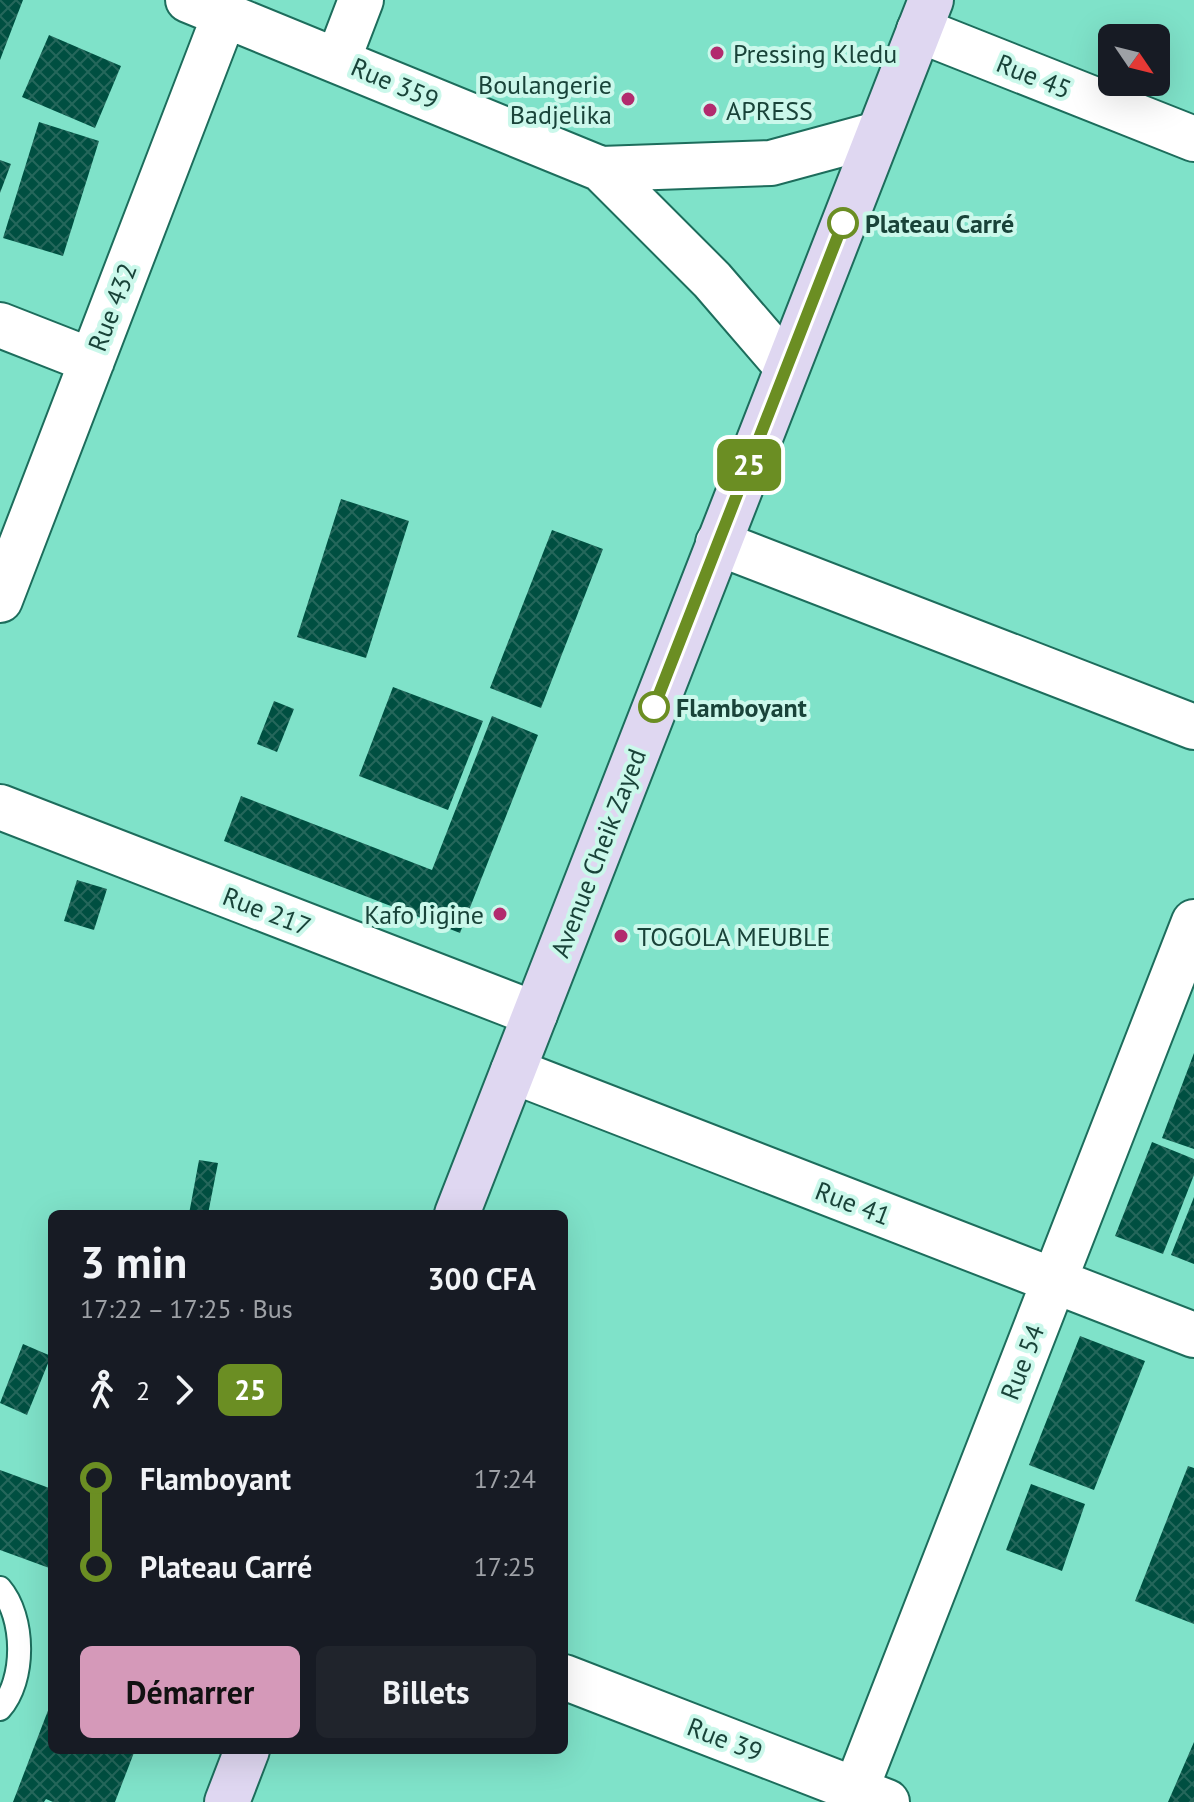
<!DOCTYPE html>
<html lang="fr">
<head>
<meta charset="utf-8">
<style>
  :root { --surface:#171b24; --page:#20242c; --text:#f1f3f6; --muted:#9ea1a6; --accent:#d599b9 }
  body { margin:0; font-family:"PT Sans",sans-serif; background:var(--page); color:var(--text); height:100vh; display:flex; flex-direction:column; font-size:30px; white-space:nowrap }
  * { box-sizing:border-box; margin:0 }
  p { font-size:26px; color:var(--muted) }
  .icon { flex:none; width:44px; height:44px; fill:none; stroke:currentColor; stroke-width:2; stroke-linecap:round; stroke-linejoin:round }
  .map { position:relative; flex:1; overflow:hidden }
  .sheet { position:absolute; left:48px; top:1210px; width:520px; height:544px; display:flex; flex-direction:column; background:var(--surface); border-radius:12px; box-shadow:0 8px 32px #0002 }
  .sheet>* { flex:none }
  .badge { padding:0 16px; border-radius:12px; font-size:28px; line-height:52px }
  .needle { width:52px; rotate:125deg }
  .fabs { position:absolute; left:1098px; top:24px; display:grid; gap:16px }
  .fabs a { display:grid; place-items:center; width:72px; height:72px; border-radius:12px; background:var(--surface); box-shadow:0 8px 32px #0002; font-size:40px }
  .map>.badge { position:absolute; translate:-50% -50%; box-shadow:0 0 0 4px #fff }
  .legs { display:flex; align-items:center; gap:12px; height:88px; padding:0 32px; font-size:26px }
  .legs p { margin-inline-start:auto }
  .head { display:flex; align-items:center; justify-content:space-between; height:136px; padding:0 32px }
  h1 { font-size:44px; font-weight:700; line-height:60px }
  .cta { display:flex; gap:16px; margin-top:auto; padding:16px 32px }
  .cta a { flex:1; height:92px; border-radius:12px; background:var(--accent); color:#111; font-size:32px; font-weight:700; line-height:92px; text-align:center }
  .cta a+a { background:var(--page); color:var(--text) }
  ul { padding:0 32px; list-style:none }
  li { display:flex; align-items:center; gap:28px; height:88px; font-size:30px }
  li i { display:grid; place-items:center; width:12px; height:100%; margin:0 10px; background:currentColor }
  li i::after { content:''; width:20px; height:20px; margin:-10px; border:6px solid; border-radius:50%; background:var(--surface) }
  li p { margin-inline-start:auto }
  li:first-child i { background:linear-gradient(#0000 50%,currentColor 0) }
  li:last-child i { background:linear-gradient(currentColor 50%,#0000 0) }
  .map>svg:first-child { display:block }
</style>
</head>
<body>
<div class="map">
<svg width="1194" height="1802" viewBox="0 0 1194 1802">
  <defs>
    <pattern id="building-cross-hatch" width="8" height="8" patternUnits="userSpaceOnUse" patternTransform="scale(2)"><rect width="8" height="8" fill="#004f41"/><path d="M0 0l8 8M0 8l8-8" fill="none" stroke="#25675b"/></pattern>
  </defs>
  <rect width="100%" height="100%" fill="#7fe2c9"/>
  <path fill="url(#building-cross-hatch)" d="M 0,0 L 23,0 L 0,60 Z
    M 49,35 L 121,66 L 95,128 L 22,97 Z
    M 39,122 L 99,141 L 63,256 L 3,238 Z
    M 0,160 L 11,164 L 0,193 Z
    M 341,499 L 409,521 L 366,658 L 297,637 Z
    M 552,530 L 603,549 L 541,708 L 490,688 Z
    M 393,687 L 483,721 L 448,810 L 359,776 Z
    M 274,701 L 294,709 L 277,752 L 257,744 Z
    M 492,716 L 538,735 L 460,933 L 224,841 L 241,796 L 432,870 Z
    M 77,880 L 107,889 L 94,930 L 64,921 Z
    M 1194,1053 L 1194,1149 L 1162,1138 Z
    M 1152,1142 L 1194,1159 L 1194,1175 L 1163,1254 L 1115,1236 Z
    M 199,1160 L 218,1163 L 208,1214 L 189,1214 Z
    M 1194,1197 L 1194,1264 L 1171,1255 Z
    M 1080,1336 L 1145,1361 L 1094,1490 L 1029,1465 Z
    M 23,1344 L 51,1356 L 27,1415 L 0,1403 Z
    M 1188,1466 L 1194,1468 L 1194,1624 L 1135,1601 Z
    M 0,1470 L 52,1489 L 52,1569 L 0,1550 Z
    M 1031,1484 L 1085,1504 L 1062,1571 L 1006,1550 Z
    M 52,1700 L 52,1750 L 135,1750 L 115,1802 L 53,1802 L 46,1799 L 44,1802 L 13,1802 Z
    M 1194,1742 L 1194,1802 L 1168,1802 Z"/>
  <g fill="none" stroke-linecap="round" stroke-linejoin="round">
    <g stroke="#1d6d5c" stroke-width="26">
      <path id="service" d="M 0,1588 C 25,1617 26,1680 0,1709"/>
    </g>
    <g stroke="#1d6d5c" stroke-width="48">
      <path id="minor" d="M 188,0 L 601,169 L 712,280 L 787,367
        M 919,30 L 1194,139
        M 338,60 L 361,0
        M 601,169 L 771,163 L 878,134
        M 0,325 L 92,361
        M 718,543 L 1194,727
        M 0,600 L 225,14
        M 0,807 L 535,1014
        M 513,1071 L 1194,1335
        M 564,1677 L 887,1802
        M 851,1802 L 1194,922"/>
    </g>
    <g stroke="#1d6d5c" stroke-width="48">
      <path id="secondary" d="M 457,1214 L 931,0
        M 227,1802 L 247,1750"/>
    </g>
    <use href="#service" stroke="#fff" stroke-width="22"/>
    <use href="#minor" stroke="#fff" stroke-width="44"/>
    <use href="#secondary" stroke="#dfd7f1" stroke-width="44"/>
  </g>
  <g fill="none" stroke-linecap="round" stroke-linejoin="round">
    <g stroke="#fff" stroke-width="18">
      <path id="line-1" d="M 654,707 L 843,223"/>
    </g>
    <use href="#line-1" stroke="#6b8e23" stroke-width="12"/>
  </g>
  <g fill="#b22b6e" stroke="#cbf8eb" stroke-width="3">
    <circle cx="717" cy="53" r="8"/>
    <circle cx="628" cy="99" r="8"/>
    <circle cx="710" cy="110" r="8"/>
    <circle cx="500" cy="914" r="8"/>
    <circle cx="621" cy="936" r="8"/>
  </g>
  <g fill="#fff" stroke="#6b8e23" stroke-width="4">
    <circle cx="843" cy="223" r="14"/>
    <circle cx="654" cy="707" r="14"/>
  </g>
  <g text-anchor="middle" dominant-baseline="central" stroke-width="8" stroke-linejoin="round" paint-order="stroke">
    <g font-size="26" fill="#194339" stroke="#cbf8eb" text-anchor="start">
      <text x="733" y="53">Pressing Kledu</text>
      <text x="612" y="84" text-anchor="end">Boulangerie<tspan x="612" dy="30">Badjelika</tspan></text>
      <text x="726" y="110">APRESS</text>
      <text x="484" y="914" text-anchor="end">Kafo Jigine</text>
      <text x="637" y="936">TOGOLA MEUBLE</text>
    </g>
    <g font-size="26" fill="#194339" stroke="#cbf8eb">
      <text transform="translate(1034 76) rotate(22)">Rue 45</text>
      <text transform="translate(395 83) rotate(23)">Rue 359</text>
      <text transform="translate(112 307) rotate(-69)">Rue 432</text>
      <text transform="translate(598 853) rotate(-69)">Avenue Cheik Zayed</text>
      <text transform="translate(267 911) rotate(21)">Rue 217</text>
      <text transform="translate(853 1203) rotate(21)">Rue 41</text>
      <text transform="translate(1022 1362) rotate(-69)">Rue 54</text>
      <text transform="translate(725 1739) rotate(21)">Rue 39</text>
    </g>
    <g font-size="26" font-weight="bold" fill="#194339" stroke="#cbf8eb" text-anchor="start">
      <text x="865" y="223">Plateau Carré</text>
      <text x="676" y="707">Flamboyant</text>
    </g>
  </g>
</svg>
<div class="fabs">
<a><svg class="needle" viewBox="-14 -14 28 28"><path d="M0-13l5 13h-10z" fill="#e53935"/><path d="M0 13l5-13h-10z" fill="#9ea1a6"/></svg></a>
</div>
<b class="badge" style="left:749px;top:465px;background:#6b8e23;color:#fff">25</b>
<section class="sheet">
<div class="head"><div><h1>3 min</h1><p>17:22 – 17:25 · Bus</p></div><b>300 CFA</b></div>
<div class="legs"><svg class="icon" aria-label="walk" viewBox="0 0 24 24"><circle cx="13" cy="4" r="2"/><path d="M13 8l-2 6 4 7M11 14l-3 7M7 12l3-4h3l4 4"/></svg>2<svg class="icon" aria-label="forward" viewBox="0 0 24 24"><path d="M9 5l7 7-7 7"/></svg><b class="badge" style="background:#6b8e23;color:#fff">25</b></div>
<ul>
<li><i style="color:#6b8e23"></i><b>Flamboyant</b><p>17:24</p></li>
<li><i style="color:#6b8e23"></i><b>Plateau Carré</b><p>17:25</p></li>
</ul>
<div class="cta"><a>Démarrer</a><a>Billets</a></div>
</section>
</div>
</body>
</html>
